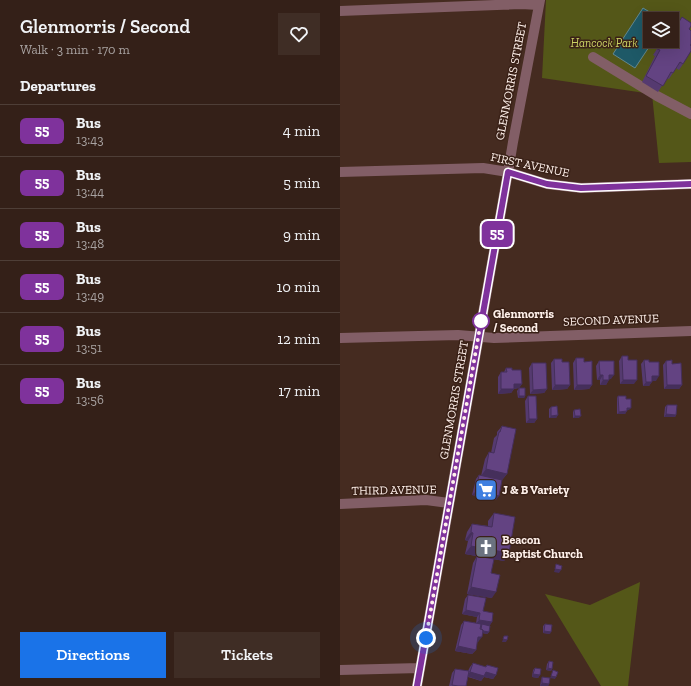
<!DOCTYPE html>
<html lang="en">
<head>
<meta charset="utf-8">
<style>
  :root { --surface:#342018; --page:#3f2d25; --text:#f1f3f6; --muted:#a9a3a2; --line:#4e3e37; --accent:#1a73e8 }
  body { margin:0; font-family:"Zilla Slab",serif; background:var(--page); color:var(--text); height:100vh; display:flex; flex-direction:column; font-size:15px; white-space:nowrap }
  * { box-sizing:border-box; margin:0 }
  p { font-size:13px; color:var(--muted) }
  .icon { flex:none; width:22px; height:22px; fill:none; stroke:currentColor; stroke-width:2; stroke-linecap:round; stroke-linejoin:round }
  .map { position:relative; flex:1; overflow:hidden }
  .panel { display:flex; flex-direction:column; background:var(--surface); width:340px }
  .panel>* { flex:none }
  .badge { padding:0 8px; border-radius:6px; font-size:14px; line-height:26px }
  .controls { position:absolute; left:303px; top:12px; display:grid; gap:8px }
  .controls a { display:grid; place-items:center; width:36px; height:36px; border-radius:0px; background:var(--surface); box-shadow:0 4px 16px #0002,0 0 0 1px var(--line); font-size:20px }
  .you { position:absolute; width:20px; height:20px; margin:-10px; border:3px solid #fff; border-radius:50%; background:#1a73e8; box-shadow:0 0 0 6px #1a73e833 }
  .map>.badge { position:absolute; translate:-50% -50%; box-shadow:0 0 0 2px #fff }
  h2 { padding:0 20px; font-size:15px; line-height:36px }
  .round { display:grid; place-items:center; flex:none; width:42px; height:42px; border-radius:0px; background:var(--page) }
  .summary { display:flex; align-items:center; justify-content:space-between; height:68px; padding:0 20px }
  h1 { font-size:19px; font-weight:600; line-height:30px }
  .cta { display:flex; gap:8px; margin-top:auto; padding:8px 20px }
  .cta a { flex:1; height:46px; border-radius:0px; background:var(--accent); color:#fff; font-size:16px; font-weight:600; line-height:46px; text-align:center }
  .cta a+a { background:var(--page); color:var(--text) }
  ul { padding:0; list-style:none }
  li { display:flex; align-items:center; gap:12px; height:52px; padding:0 20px; border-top:1px solid var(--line) }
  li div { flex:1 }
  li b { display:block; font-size:15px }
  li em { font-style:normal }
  li .badge { min-width:44px; font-weight:700; text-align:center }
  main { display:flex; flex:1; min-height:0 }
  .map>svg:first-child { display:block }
</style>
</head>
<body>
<main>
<section class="panel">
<div class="summary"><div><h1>Glenmorris / Second</h1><p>Walk · 3 min · 170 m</p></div><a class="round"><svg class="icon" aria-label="heart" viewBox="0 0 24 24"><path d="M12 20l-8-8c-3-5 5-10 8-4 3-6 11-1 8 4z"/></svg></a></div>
<h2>Departures</h2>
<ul>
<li><span class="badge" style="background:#7f329c;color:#fff">55</span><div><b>Bus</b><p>13:43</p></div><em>4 min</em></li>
<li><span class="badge" style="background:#7f329c;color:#fff">55</span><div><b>Bus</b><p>13:44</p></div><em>5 min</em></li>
<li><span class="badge" style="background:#7f329c;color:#fff">55</span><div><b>Bus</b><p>13:48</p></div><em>9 min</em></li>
<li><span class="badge" style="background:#7f329c;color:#fff">55</span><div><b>Bus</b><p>13:49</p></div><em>10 min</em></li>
<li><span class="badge" style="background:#7f329c;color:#fff">55</span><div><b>Bus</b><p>13:51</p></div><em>12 min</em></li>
<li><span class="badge" style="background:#7f329c;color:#fff">55</span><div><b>Bus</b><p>13:56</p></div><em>17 min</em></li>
</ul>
<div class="cta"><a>Directions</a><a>Tickets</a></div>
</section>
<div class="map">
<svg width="351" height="686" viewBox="0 0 351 686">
  <rect width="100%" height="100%" fill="#452b20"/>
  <path fill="#545718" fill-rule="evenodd" d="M 206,0 L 351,0 L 351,162 L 319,163 L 312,94 L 202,78 ZM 310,19 L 332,19 L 332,41 L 310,41 Z
    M 300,582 L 288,686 L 261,686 L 205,594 L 250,605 Z"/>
  <path fill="#1e5967" stroke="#62878f" d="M 303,8 L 321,19 L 310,19 L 310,41 L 313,41 L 295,68 L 273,54 Z"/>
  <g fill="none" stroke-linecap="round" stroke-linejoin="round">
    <path stroke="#825e66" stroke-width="10" d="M 0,11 L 181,4 L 199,5
      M 253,57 L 317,96 L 351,114
      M 0,172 L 143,168 L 168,172 L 207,184 L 241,188 L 351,184
      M 0,338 L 118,335 L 154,338 L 351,331
      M 0,504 L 86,500 L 109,503
      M 0,670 L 80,668
      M 77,686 L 168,172 L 173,142 L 200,0"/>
  </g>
  <path fill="#553a70" d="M 342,17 L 349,29 L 343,64 L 339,70 L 336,68 L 329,79 L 327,78 L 318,92 L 302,82 L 315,56 L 313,55 L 322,41 L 332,41 L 332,32 Z
    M 282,356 L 288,360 L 294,384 L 280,384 L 279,361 Z
    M 236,358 L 244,362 L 252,385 L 249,389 L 234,390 L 233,363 Z
    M 214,359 L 222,362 L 230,385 L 227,389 L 212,390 L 211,363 Z
    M 304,360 L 316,381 L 312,381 L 309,386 L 303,386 L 301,364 Z
    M 259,361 L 271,379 L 269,379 L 266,385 L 260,385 L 260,380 L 257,380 L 256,366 Z
    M 326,361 L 332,364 L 342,385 L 339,389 L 324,389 L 323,365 Z
    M 192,363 L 207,389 L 204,393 L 190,394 L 189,368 Z
    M 166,368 L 172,370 L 182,384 L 179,388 L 174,389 L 171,393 L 158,394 L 158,377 L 161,372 L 164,372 Z
    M 179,388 L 185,396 L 184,398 L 178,398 L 177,391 Z
    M 188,396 L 197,419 L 194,423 L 186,423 L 185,401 Z
    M 278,396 L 286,399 L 289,410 L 287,410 L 285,414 L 277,414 L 277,398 Z
    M 327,405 L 336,415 L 335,417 L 324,417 L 325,407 Z
    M 211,407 L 218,415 L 216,418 L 209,418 L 209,409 Z
    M 234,410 L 239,418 L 233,418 L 233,412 Z
    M 162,426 L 167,474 L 162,480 L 144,476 L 156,500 L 132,495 L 136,479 L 139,475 L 141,476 L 145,459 L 149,452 L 151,453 L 154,438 L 157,435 L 157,432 Z
    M 154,513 L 169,553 L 164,561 L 125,554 L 128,541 L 125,540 L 127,532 L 132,524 L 148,526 L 148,521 Z
    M 137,556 L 151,573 L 152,598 L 127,594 L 133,563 Z
    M 128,595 L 143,611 L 152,622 L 149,626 L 149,632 L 147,634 L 142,633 L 138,642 L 137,641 L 136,650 L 132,654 L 115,651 L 121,625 L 124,621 L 136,623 L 137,617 L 122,614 L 125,599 Z
    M 205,624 L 210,634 L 203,633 L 203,626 Z
    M 209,661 L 212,669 L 211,671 L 206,670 L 207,664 Z
    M 133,663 L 145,667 L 147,665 L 156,675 L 153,679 L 144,677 L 141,681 L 128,677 L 126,686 L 109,686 L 112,673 L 115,669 L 128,671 L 130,667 Z
    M 195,668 L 200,675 L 198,678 L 192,677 L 193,670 Z
    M 202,677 L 209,684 L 208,686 L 200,686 L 201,680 Z"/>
  <path fill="#452f5b" d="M 260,375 L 263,375 L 260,380 L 257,380 Z
    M 269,375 L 274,375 L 271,379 L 266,379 Z
    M 312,376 L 319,376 L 316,381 L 309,381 Z
    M 263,380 L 269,380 L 266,385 L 260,385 Z
    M 283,380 L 297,380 L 294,384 L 280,384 Z
    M 306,382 L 312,382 L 309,386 L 303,386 Z
    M 174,384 L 182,384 L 179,388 L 171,389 Z
    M 215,385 L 230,385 L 227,389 L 212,390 Z
    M 237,385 L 252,385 L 249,389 L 234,390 Z
    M 327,385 L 342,385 L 339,389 L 324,389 Z
    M 161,389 L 174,389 L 171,393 L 158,394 Z
    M 207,389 L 204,393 L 190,394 L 193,390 Z
    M 179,396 L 185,396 L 184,398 L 178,398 Z
    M 287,408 L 291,408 L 289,410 L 285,410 Z
    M 287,411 L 285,414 L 277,414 L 279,412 Z
    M 326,414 L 336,415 L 335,417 L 324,417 Z
    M 218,415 L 216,418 L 209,418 L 211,416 Z
    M 235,416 L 241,416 L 239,418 L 233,418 Z
    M 189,419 L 197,419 L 194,423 L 186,423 Z
    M 146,469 L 167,474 L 162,480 L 141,476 Z
    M 136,491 L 159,496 L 156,500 L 132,495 Z
    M 131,532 L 133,533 L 128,541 L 125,540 Z
    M 131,546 L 169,553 L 164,561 L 125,554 Z
    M 215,569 L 221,570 L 219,573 L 214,572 Z
    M 131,587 L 156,592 L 152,598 L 127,594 Z
    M 126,610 L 140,613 L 137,617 L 122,614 Z
    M 139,620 L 152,622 L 149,627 L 142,624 L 142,625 L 136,624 Z
    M 141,630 L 149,632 L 147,634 L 139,632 Z
    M 204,631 L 211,632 L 210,634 L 203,633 Z
    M 138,637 L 142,637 L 138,642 L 135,641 Z
    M 163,639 L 167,640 L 166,642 L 162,642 Z
    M 118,646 L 136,650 L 132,654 L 115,651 Z
    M 208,668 L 212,669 L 211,671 L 206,670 Z
    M 130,672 L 146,672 L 156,675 L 153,679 L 144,677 L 141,681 L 127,676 Z
    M 193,674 L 200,675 L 198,678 L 192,677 Z
    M 211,676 L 216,677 L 215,679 L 210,678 Z
    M 202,683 L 209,684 L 208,686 L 200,686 Z"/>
  <path fill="#634382" stroke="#452f5b" d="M 342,17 L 351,23 L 351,26 L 349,29 L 351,31 L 351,44 L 350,45 L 351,46 L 351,51 L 343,64 L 340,62 L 333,73 L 331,72 L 323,86 L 306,76 L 320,50 L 317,49 L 322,41 L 332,41 L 332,32 L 332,33 Z
    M 282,356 L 288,356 L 288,360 L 297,360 L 297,380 L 283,380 Z
    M 236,358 L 244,358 L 244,362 L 252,361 L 252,385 L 237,385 Z
    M 214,359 L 222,359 L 222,362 L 229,362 L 230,385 L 215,385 Z
    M 304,360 L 309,360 L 309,362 L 319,362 L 319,376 L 312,376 L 312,382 L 306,382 Z
    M 332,360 L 332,364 L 341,363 L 342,385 L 327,385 L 326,361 Z
    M 259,361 L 274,361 L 274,375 L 269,375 L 269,380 L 263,380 L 263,375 L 260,375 Z
    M 192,363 L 206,363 L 207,389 L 193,390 Z
    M 166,368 L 172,368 L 172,370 L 181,370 L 182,384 L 174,384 L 174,389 L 161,389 L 161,372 L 167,372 Z
    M 179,388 L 185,388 L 185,396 L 179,396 Z
    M 188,396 L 196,396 L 197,419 L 189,419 Z
    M 278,396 L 286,396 L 286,399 L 291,399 L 291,408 L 287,408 L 287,411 L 279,412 Z
    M 327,405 L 337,405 L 336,415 L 326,414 Z
    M 217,406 L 218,415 L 211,416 L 211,407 Z
    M 240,409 L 241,416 L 235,416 L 234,410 Z
    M 162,426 L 176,429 L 167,474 L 146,469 L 149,452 L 154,453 L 159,432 L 160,432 Z
    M 139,475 L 162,480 L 159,496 L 136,491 Z
    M 154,513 L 175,517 L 169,553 L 131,546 L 133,533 L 131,532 L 132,524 L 152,527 Z
    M 137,556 L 154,559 L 151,573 L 160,575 L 156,592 L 131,587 Z
    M 216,564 L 222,566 L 221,570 L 215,569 Z
    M 128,595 L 146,598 L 143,611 L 153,613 L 152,622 L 139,620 L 140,613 L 126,610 Z
    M 124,621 L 141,624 L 140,629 L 143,630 L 142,637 L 138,637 L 136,650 L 118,646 Z
    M 142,624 L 150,626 L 149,632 L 143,631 L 143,630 L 141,629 Z
    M 205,624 L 212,625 L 211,632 L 204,631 Z
    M 164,636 L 168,636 L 167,640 L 163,639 Z
    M 209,661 L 213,662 L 212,669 L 208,668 Z
    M 133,663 L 146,667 L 147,665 L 158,668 L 156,675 L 146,672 L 144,676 L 130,672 Z
    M 195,668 L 201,669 L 200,675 L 193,674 Z
    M 115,669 L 129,671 L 126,686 L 118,686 L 112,685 Z
    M 213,670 L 218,672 L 216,677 L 211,676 Z
    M 202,677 L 210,678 L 209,684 L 202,683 Z"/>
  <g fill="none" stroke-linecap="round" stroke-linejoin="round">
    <g stroke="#fff" stroke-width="9">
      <path id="line" d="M 77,686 L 168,172 L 207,184 L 241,188 L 351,184"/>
    </g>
    <use href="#line" stroke="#7f329c" stroke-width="6"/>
    <path stroke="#fff1eb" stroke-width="4" stroke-dasharray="0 7.2" d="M 86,638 L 141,321"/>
  </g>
  <defs>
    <g id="supermarket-square" transform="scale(1.15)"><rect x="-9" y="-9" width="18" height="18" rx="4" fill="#3f7fe0" stroke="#3a2117"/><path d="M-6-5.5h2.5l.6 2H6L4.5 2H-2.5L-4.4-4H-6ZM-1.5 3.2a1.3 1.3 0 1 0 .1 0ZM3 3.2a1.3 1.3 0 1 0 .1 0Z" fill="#fff"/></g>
    <g id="church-square" transform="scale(1.15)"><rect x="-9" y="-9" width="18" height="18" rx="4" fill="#6b7280" stroke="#3a2117"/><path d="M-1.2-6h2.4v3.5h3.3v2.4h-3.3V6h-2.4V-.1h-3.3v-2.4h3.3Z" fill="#fff"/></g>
  </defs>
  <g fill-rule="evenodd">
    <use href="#supermarket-square" x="146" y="490"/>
    <use href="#church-square" x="146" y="547"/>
  </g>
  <circle fill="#fff" stroke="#7f329c" stroke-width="2" cx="141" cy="321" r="8"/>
  <g text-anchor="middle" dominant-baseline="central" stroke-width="3" stroke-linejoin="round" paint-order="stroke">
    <g font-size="12" font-style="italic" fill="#ccd465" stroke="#3a2117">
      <text x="264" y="43">Hancock Park</text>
    </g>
    <g font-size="12" fill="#fff1eb" stroke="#3a2117">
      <text transform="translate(171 81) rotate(-79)">GLENMORRIS STREET</text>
      <text transform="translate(190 165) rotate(12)">FIRST AVENUE</text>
      <text transform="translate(271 320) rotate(-2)">SECOND AVENUE</text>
      <text transform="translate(114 400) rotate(-80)">GLENMORRIS STREET</text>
      <text transform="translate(54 490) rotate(-1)">THIRD AVENUE</text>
    </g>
    <g font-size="12" font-weight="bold" fill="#fff1eb" stroke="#3a2117" text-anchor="start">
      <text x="153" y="314">Glenmorris<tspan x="153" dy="14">/ Second</tspan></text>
    </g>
    <g font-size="12" font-weight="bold" fill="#fff1eb" stroke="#3a2117" text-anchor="start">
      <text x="162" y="490">J &amp; B Variety</text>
      <text x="162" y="540">Beacon<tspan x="162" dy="14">Baptist Church</tspan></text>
    </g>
  </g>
</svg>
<div class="controls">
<a><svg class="icon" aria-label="layers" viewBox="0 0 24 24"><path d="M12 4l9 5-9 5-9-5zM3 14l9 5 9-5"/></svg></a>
</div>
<div class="you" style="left:86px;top:638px"></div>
<b class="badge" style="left:157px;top:234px;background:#7f329c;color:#fff">55</b>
</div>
</main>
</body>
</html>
